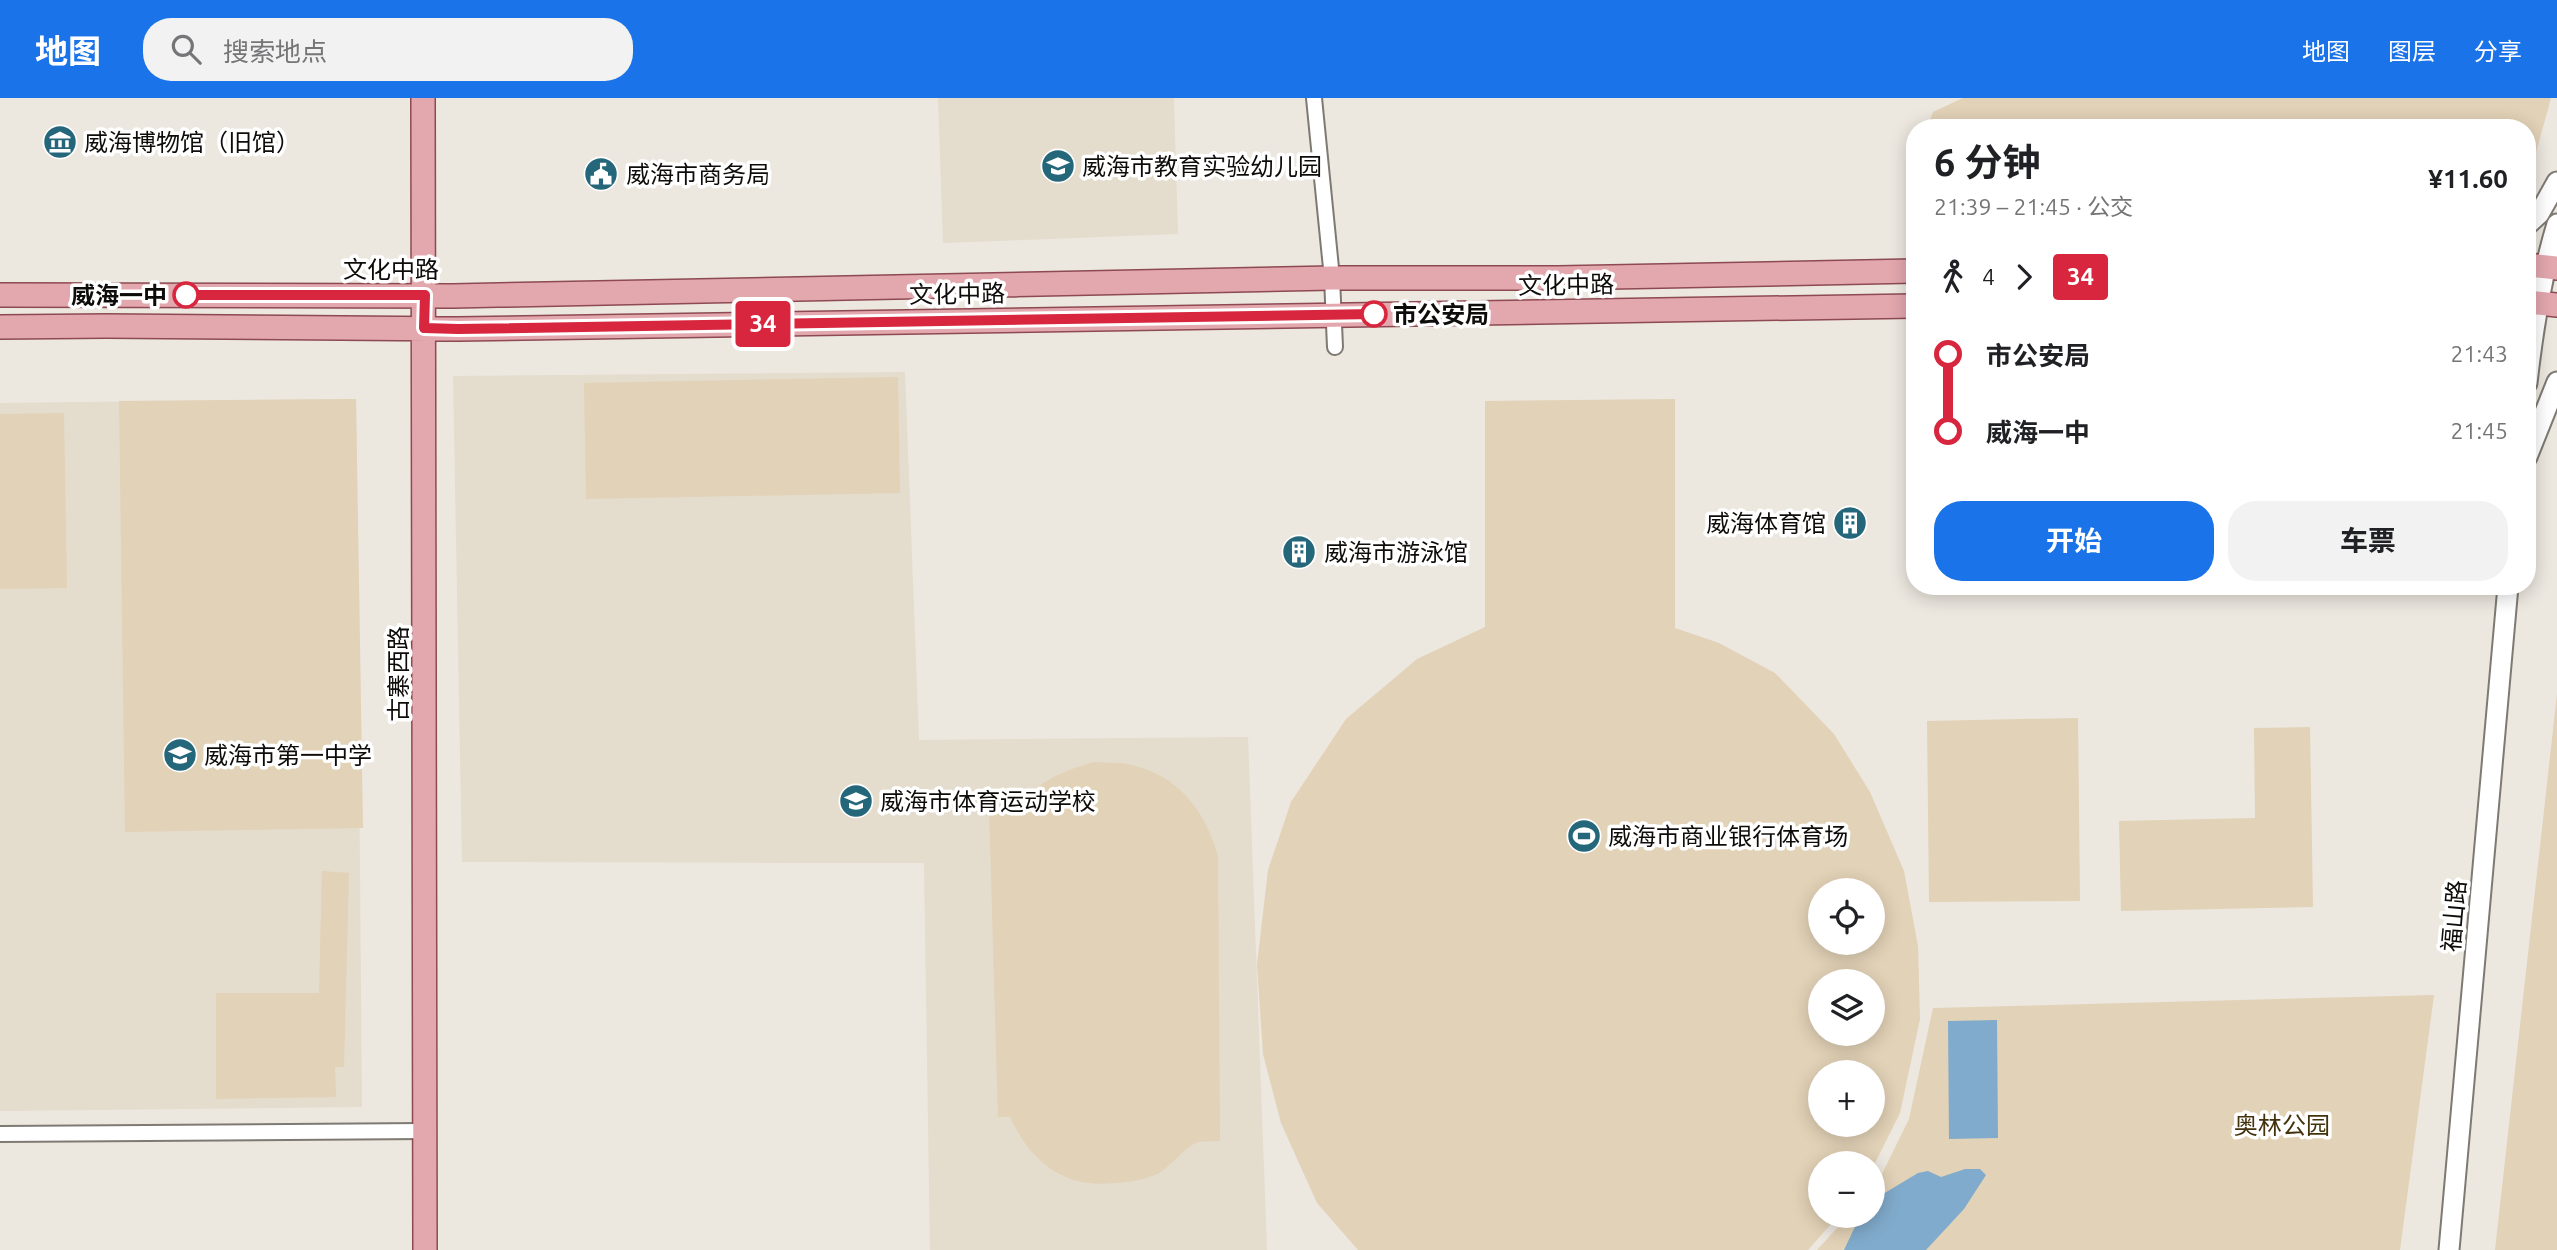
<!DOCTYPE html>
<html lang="zh">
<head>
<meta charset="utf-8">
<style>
  :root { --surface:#fff; --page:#f2f2f2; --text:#202124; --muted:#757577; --accent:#1a73e8 }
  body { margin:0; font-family:Ubuntu,"Noto Sans SC",sans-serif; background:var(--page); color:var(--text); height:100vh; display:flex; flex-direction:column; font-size:26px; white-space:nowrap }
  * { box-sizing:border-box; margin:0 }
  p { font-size:23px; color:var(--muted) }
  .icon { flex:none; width:38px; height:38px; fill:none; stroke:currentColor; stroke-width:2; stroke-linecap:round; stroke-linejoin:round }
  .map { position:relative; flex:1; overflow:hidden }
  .details { position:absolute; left:1906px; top:21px; width:630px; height:476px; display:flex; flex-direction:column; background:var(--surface); border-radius:28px; box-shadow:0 4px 18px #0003 }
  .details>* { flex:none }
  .badge { padding:0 14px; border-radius:5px; font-size:24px; line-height:46px }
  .controls { position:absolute; left:1808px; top:780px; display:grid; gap:14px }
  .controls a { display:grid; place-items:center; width:77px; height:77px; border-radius:50%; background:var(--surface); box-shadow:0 4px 18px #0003; font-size:35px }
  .map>.badge { position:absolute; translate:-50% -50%; box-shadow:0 0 0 4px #fff }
  .legs { display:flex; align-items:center; gap:10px; height:77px; padding:0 28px; font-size:23px }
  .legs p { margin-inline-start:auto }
  .headline { display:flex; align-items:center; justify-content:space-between; height:119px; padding:0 28px }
  h1 { font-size:38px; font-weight:700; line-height:52px }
  .primary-button { display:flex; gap:14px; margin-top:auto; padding:14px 28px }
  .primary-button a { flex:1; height:80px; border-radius:28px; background:var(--accent); color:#fff; font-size:28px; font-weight:700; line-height:80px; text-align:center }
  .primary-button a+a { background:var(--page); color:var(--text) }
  ul { padding:0 28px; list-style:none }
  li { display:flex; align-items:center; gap:24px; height:77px; font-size:26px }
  li i { display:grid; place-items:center; width:10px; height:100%; margin:0 9px; background:currentColor }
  li i::after { content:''; width:18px; height:18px; margin:-9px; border:5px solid; border-radius:50%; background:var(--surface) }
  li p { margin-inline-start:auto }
  li:first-child i { background:linear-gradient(#0000 50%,currentColor 0) }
  li:last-child i { background:linear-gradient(currentColor 50%,#0000 0) }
  header { display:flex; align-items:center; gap:42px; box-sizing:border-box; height:98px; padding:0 35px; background:var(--accent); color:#fff }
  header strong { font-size:33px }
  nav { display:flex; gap:38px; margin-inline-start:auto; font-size:24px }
  .search { width:490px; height:63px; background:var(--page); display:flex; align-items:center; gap:18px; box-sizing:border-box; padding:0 24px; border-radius:28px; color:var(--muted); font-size:26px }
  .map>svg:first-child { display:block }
</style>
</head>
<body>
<header>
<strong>地图</strong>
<div class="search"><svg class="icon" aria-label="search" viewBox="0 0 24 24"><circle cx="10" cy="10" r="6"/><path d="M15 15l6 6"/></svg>搜索地点</div>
<nav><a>地图</a><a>图层</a><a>分享</a></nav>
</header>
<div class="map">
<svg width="2557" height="1152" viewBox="0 0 2557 1152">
  <rect width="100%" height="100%" fill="#ece7df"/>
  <path fill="#e4dccd" d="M 938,0 L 1174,0 L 1178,136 L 943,145 Z
    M 905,274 L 919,642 L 1248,639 L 1267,1152 L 930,1152 L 924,765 L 462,764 L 453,278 Z
    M 356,301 L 362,1009 L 0,1013 L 0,305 Z"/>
  <path fill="#e2d2b7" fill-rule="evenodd" d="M 1963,0 L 2551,0 L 2527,87 L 2527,30 L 1927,30 L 1933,14 Z
    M 898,279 L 900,395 L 586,401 L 584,285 Z
    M 356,301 L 363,730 L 125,734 L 119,303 Z
    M 1675,301 L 1675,530 L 1719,545 L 1775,575 L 1834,636 L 1870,694 L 1904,773 L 1918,848 L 1920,921 L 1900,1015 L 1873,1069 L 1872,1066 L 1820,1066 L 1820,1118 L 1838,1118 L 1808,1152 L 1358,1152 L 1317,1105 L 1281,1025 L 1263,956 L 1257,866 L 1268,772 L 1291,704 L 1346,621 L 1417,561 L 1485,529 L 1485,303 ZM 1820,793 L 1872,793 L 1872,845 L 1820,845 ZM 1820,884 L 1872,884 L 1872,936 L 1820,936 ZM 1820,975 L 1872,975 L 1872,1027 L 1820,1027 Z
    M 64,315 L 67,490 L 0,491 L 0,316 Z
    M 2557,596 L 2557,1152 L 2495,1152 Z
    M 2078,620 L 2080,803 L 1929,804 L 1927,623 Z
    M 2310,629 L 2313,809 L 2121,813 L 2119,723 L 2255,720 L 2254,630 Z
    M 1094,664 C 1106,665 1120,664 1132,667 C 1180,679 1205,713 1218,758 L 1220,1043 C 1214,1043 1206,1043 1199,1044 C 1187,1046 1170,1070 1157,1076 C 1144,1082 1129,1084 1115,1085 C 1064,1091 1031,1064 1010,1019 L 998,1019 L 989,709 L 1018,709 C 1041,682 1060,674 1094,664 Z
    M 322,773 L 349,775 L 344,969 L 335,969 L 336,999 L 216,1001 L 216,895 L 319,895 Z
    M 2434,897 L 2400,1152 L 1817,1152 L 1848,1118 L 1872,1118 L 1873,1089 L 1880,1080 L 1909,1021 L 1933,910 Z"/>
  <path fill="#81abcc" d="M 1997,922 L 1998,1040 L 1949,1041 L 1948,923 Z
    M 1965,1071 L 1980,1071 L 1986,1077 L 1964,1111 L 1926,1152 L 1844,1152 L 1860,1118 L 1872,1118 L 1873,1102 L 1918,1075 L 1928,1073 L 1941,1079 Z"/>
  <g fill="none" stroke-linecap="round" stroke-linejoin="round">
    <g stroke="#7e7a73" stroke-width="18">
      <path id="street" d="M 1314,0 L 1332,180 L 1335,249
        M 0,1036 L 425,1033"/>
    </g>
    <g stroke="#7e7a73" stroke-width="23">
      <path id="secondary" d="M 2527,127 L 2539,116 L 2557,84
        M 2527,285 C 2533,231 2541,179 2557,126
        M 2527,359 L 2557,284
        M 2449,1152 L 2508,488"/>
    </g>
    <g stroke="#8d4a52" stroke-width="26">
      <path id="primary" d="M 423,0 L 425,1152
        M 2527,167 L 2557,170
        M 0,197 L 453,198 L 1332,180 L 1558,180 L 1914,173
        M 2527,204 L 2557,207
        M 0,229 L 107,228 L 458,231 L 1914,208"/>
    </g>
    <use href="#street" stroke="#fff" stroke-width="14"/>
    <use href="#secondary" stroke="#fff" stroke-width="19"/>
    <use href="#primary" stroke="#e3a7ae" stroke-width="23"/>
  </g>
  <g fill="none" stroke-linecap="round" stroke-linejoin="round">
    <g stroke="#fff" stroke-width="16">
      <path id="line-1" d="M 186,197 L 425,197 L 424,230 L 458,231 L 1374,216"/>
    </g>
    <use href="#line-1" stroke="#d7263d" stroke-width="10"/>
  </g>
  <defs>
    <g id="museum-disc" transform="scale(1.75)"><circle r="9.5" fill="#25677a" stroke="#fff"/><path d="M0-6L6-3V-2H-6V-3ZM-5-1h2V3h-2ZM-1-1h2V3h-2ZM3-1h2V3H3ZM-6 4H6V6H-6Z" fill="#fff"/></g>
    <g id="school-disc" transform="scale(1.75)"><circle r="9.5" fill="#25677a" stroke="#fff"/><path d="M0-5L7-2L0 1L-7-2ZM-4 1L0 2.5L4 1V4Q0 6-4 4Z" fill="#fff"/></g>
    <g id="civic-disc" transform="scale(1.75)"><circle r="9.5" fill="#25677a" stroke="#fff"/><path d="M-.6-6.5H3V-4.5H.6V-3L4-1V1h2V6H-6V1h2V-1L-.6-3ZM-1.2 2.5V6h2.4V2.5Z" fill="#fff"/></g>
    <g id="building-disc" transform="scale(1.75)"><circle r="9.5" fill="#25677a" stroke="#fff"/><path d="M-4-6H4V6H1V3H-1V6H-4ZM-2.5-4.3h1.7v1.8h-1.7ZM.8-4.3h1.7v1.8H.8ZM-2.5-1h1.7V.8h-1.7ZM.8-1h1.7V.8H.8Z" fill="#fff"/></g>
    <g id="university-disc" transform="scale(1.75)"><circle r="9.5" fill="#25677a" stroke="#fff"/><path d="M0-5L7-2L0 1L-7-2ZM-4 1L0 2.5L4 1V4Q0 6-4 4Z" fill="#fff"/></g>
    <g id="stadium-disc" transform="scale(1.75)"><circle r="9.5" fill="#25677a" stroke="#fff"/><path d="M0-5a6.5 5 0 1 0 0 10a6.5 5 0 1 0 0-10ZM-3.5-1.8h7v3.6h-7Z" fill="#fff"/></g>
  </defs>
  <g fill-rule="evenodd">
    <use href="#museum-disc" x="60" y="44"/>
    <use href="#school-disc" x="1058" y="68"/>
    <use href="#civic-disc" x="601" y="76"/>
    <use href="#building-disc" x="1850" y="425"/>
    <use href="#building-disc" x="1299" y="454"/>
    <use href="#school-disc" x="180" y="657"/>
    <use href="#university-disc" x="856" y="703"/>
    <use href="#stadium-disc" x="1584" y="738"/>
  </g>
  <g fill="#fff" stroke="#d7263d" stroke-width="3.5">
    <circle cx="186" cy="197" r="12"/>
    <circle cx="1374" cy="216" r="12"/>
  </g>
  <g text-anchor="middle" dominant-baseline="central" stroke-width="7" stroke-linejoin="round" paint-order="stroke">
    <g font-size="24" fill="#0e0c0a" stroke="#fff" text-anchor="start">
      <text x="84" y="44">威海博物馆（旧馆）</text>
      <text x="1082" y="68">威海市教育实验幼儿园</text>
      <text x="626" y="76">威海市商务局</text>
      <text x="1826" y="425" text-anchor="end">威海体育馆</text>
      <text x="1324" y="454">威海市游泳馆</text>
      <text x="204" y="657">威海市第一中学</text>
      <text x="880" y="703">威海市体育运动学校</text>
      <text x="1608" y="738">威海市商业银行体育场</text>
    </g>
    <g font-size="24" fill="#0e0c0a" stroke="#fff">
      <text x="391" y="171">文化中路</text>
      <text transform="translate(1566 187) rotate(-1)">文化中路</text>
      <text transform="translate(957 196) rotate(-1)">文化中路</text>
      <text transform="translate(398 576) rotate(-90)">古寨西路</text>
      <text transform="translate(2454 818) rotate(-85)">福山路</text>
    </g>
    <g font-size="24" font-weight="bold" fill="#0e0c0a" stroke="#fff" text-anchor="end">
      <text x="167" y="197">威海一中</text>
      <text x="1393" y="216" text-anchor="start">市公安局</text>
    </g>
    <g font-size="24" fill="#44320d" stroke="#fff">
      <text x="2282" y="1027">奥林公园</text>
    </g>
  </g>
</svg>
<div class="controls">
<a><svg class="icon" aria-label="locate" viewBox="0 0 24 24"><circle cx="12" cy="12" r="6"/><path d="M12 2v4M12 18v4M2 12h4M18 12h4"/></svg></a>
<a><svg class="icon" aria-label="layers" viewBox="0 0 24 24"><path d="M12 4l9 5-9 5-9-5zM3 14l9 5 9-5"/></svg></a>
<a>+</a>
<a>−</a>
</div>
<b class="badge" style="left:763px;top:226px;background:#d7263d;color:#fff">34</b>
<section class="details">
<div class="headline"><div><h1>6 分钟</h1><p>21:39 – 21:45 · 公交</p></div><b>¥11.60</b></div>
<div class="legs"><svg class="icon" aria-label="walk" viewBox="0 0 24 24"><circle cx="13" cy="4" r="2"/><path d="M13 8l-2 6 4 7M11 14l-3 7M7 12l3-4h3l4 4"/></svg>4<svg class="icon" aria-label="forward" viewBox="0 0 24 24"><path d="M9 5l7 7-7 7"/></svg><b class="badge" style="background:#d7263d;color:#fff">34</b></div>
<ul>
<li><i style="color:#d7263d"></i><b>市公安局</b><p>21:43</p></li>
<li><i style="color:#d7263d"></i><b>威海一中</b><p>21:45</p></li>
</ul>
<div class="primary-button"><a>开始</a><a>车票</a></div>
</section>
</div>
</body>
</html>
